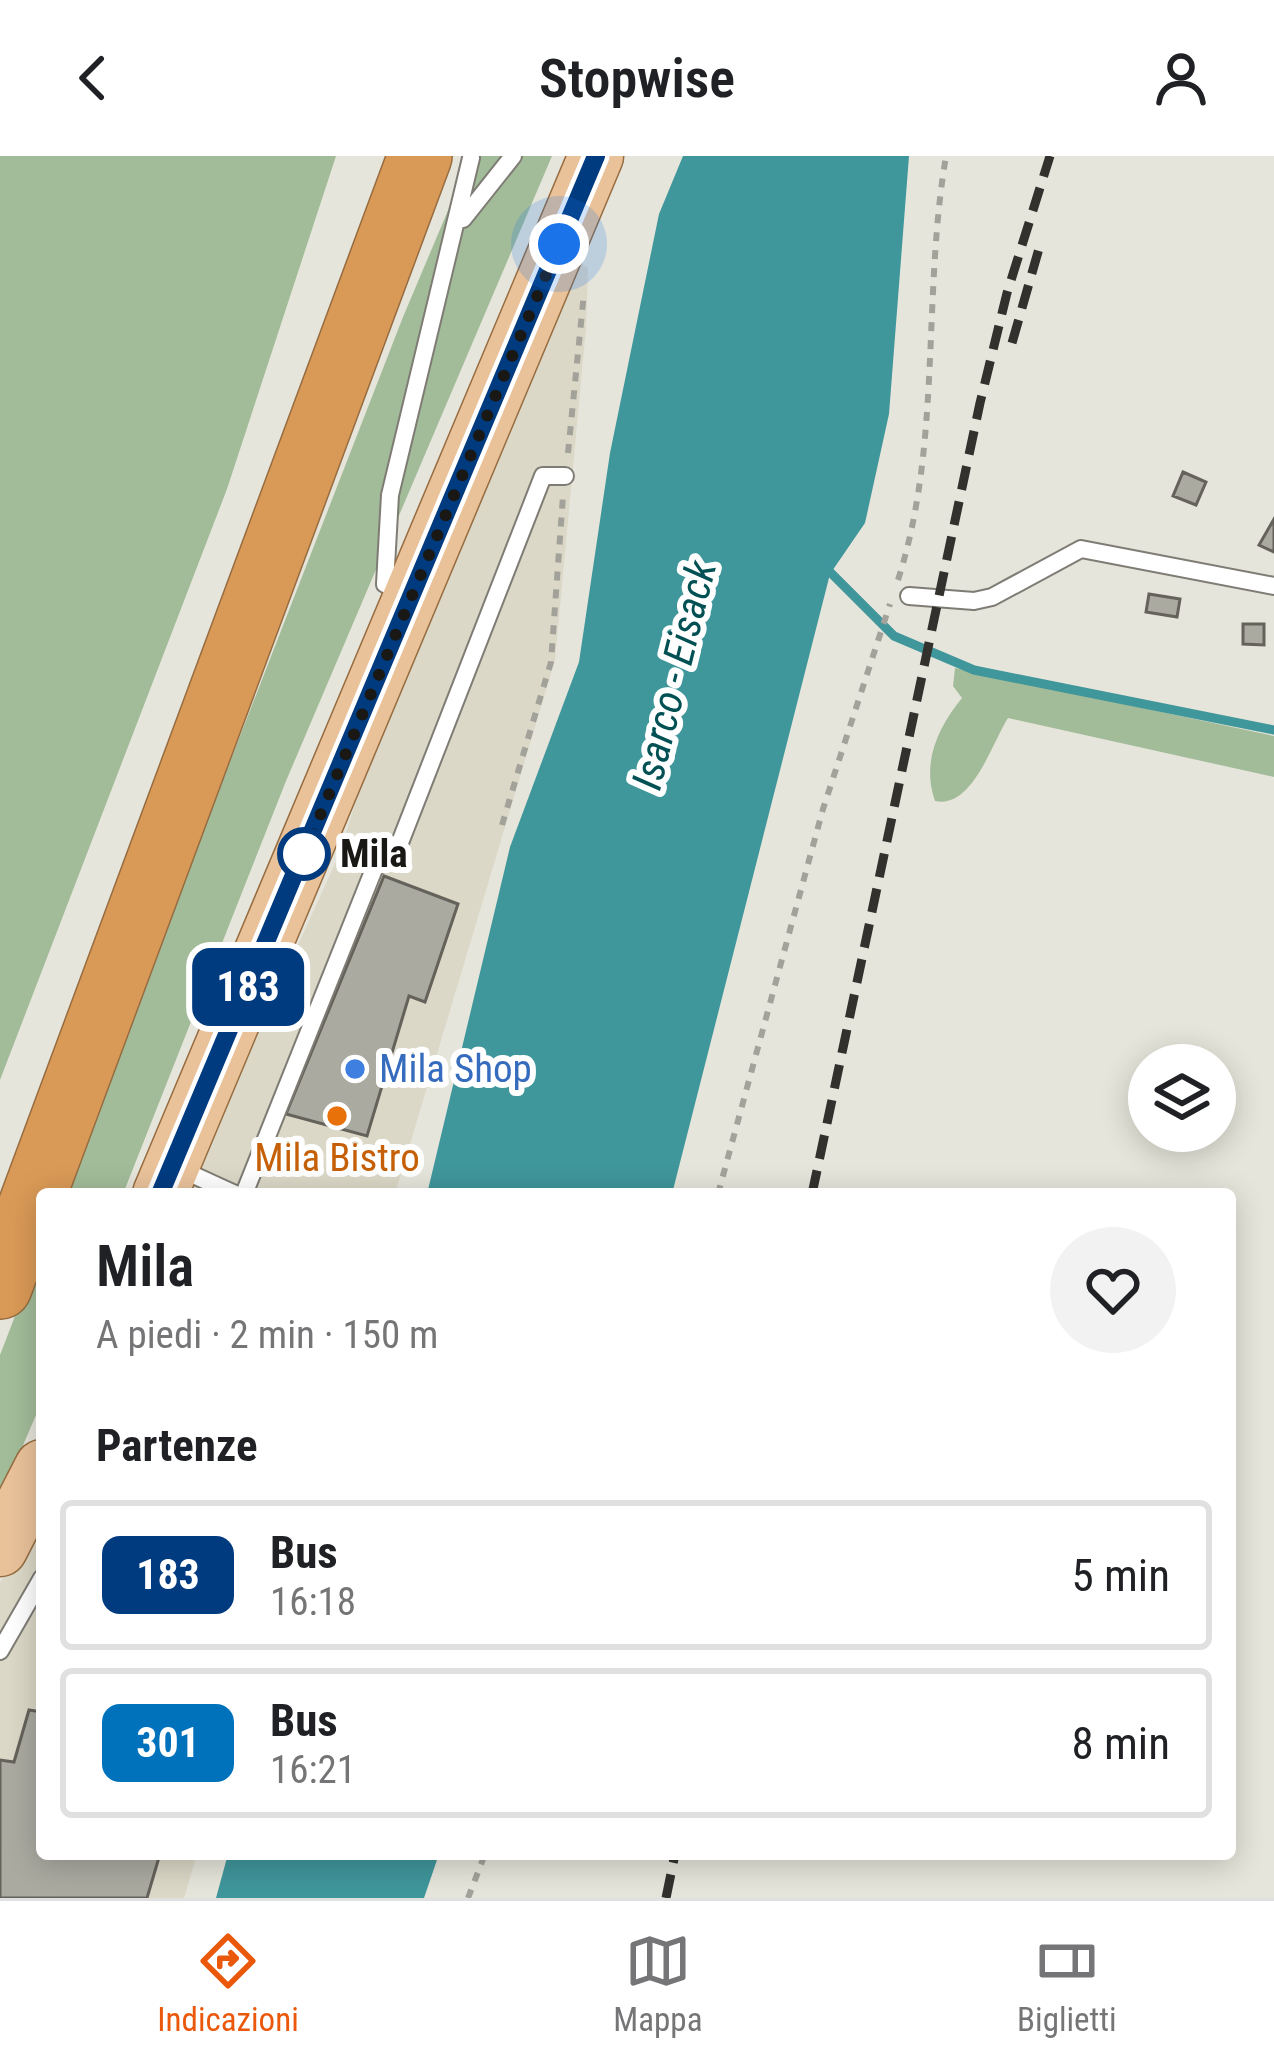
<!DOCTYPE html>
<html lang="it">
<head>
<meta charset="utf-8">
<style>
  :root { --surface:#fff; --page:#f2f2f2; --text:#202124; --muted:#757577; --line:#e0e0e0; --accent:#ea580c }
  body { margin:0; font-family:"Roboto Condensed",sans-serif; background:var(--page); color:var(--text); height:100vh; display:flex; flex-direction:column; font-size:45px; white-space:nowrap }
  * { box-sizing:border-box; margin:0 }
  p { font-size:39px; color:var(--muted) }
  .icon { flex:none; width:66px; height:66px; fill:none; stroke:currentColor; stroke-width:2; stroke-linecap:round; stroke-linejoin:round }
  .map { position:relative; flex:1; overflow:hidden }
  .sheet { position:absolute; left:36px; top:1032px; width:1200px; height:672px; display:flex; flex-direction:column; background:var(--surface); border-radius:12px; box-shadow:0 6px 30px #0003 }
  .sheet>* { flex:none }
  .badge { padding:0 24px; border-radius:18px; font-size:42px; line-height:78px }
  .buttons { position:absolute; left:1128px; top:888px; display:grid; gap:24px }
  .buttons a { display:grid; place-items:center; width:108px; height:108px; border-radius:50%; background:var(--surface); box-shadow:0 6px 30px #0003; font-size:60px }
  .you { position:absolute; width:60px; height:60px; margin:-30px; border:9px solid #fff; border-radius:50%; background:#1a73e8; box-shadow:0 0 0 18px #1a73e833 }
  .map>.badge { position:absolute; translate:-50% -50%; box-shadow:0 0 0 6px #fff }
  h2 { padding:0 60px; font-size:45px; line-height:108px }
  .round { display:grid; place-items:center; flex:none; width:126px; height:126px; border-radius:63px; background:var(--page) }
  .head { display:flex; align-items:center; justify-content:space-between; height:204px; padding:0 60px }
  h1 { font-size:57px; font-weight:600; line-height:90px }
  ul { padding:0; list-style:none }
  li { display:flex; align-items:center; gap:36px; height:150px; margin:0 24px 18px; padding:0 36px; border:6px solid var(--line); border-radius:12px }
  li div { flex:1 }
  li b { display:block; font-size:45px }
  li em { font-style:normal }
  li .badge { min-width:132px; font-weight:700; text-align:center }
  header { display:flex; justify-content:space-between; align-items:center; height:156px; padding:0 60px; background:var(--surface); font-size:54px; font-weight:600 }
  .tab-bar { display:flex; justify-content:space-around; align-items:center; height:168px; border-top:3px solid var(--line); background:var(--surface); font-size:33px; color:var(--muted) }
  .tab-bar a { display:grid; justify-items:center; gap:6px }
  .tab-bar .on { color:var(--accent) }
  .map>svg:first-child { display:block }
</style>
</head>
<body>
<header><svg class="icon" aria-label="back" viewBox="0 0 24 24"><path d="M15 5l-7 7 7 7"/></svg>Stopwise<svg class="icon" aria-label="person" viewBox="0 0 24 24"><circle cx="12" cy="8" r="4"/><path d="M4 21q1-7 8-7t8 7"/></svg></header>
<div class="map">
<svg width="1274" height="1742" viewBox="0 0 1274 1742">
  <rect width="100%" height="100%" fill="#e6e5db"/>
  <path fill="#dbd8c7" d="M 576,104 L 588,112 L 586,172 L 555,504 L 395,1038 L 181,1038 L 269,836 L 297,791 L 340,697 L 383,557 Z
    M 42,1345 L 42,1698 L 197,1698 L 184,1742 L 0,1742 L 0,1427 Z"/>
  <path fill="#a2bc99" d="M 0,0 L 336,0 L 227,333 L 0,924 Z
    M 471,0 L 552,0 L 286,625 L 123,1038 L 62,1038 L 403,161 Z
    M 955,512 L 1274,580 L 1274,621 L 1008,562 C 991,589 972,653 935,645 C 921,606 939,570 962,542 L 953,530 Z
    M 42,1090 L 42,1245 L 0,1343 L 0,1199 Z"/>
  <path fill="#3f969b" d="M 683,0 L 909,0 L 889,258 L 865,367 L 830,418 L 672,1038 L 427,1038 L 510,691 L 579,506 L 610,297 L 659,58 Z
    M 228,1698 L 439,1698 L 424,1742 L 216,1742 Z"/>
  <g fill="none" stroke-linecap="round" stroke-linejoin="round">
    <path stroke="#3f969b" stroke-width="9" d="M 824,410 L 894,480 L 974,514 L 1274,574"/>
  </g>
  <path fill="#abaaa1" stroke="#64625a" stroke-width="3" d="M 1183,316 L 1206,326 L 1196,349 L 1173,340 Z
    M 1274,363 L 1274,396 L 1259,389 Z
    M 1149,438 L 1180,443 L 1177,461 L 1146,456 Z
    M 1243,468 L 1264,468 L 1264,489 L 1243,488 Z
    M 384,720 L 458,748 L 425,846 L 409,840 L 367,980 L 286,958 Z
    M 29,1554 L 42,1556 L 42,1698 L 160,1698 L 147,1742 L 0,1742 L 0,1604 L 14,1606 Z"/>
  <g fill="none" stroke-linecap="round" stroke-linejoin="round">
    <g stroke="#7e7c74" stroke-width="20">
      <path id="lane" d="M 463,63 L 513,0
        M 404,437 L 385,428 L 390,339 L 471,2
        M 909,440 L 974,445 L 992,441 L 1081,393 L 1274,430
        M 176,1011 L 235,1038
        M 244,1038 L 374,713 L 401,684 L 543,320 L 565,320
        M 0,1495 L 42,1422"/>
    </g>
    <g stroke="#966c40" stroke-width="57">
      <path id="primary" d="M 160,1038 L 596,0
        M 0,1393 L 42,1311"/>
    </g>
    <g stroke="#966c40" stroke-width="66">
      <path id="highway" d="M 0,1131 L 420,0"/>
    </g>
    <path stroke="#a3a29a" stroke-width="6" stroke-dasharray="9 9" stroke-linecap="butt" d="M 568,297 L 584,137
      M 898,424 C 942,287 922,141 946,0
      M 502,669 L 551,506 L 563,340
      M 718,1038 L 823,653 L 890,448
      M 468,1742 L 485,1698"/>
    <use href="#lane" stroke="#fff" stroke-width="16"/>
    <use href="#primary" stroke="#e9c29a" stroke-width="54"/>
    <use href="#highway" stroke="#da9a57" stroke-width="63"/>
    <path stroke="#32312d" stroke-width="9" stroke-dasharray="24 12" stroke-linecap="butt" d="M 1012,187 L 1040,89
      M 812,1038 L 980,247 L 1007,137 L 1050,0
      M 666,1742 L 675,1698"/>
  </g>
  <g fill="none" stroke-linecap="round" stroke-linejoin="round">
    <g stroke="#fff" stroke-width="27">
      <path id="line" d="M 160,1038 L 596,0"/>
    </g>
    <use href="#line" stroke="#003b80" stroke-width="18"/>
    <path stroke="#191815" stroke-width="12" stroke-dasharray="0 21.6" d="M 304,698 L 559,88"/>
  </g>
  <circle fill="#fff" stroke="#003b80" stroke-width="6" cx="304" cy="698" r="24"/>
  <circle fill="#3f7fe0" stroke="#fff" stroke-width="4.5" cx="355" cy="913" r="12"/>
  <circle fill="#e8710a" stroke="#fff" stroke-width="4.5" cx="337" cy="960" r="12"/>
  <g text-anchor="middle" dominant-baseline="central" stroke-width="12" stroke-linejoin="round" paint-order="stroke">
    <g font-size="39" font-weight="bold" fill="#191815" stroke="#fff" text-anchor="start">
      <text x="340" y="698">Mila</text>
    </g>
    <g font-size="39" fill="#366cbe" stroke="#fff" text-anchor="start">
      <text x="379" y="913">Mila Shop</text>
    </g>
    <g font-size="39" fill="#c56008" stroke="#fff">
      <text x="337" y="1002">Mila Bistro</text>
    </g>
    <g font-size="42" font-style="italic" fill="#005054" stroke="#fff">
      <text transform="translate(674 519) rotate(-76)">Isarco - Eisack</text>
    </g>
  </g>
</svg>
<div class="buttons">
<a><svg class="icon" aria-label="layers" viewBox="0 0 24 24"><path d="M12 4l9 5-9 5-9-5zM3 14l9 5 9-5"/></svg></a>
</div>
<div class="you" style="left:559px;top:88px"></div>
<b class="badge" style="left:248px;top:831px;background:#003b80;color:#fff">183</b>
<section class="sheet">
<div class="head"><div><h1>Mila</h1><p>A piedi · 2 min · 150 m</p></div><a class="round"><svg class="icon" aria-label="heart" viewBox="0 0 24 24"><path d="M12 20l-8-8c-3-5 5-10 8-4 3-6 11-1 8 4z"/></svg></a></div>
<h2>Partenze</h2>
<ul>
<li><span class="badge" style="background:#003b80;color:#fff">183</span><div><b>Bus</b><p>16:18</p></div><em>5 min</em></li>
<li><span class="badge" style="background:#0072bc;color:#fff">301</span><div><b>Bus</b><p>16:21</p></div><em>8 min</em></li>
</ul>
</section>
</div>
<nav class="tab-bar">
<a class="on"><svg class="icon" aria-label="directions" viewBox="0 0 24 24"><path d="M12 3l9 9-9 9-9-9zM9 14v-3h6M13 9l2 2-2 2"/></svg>Indicazioni</a>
<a><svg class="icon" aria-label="map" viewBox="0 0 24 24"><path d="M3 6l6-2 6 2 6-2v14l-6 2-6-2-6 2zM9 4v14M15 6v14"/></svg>Mappa</a>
<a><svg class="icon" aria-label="tickets" viewBox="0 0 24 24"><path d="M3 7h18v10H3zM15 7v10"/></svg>Biglietti</a>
</nav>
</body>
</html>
